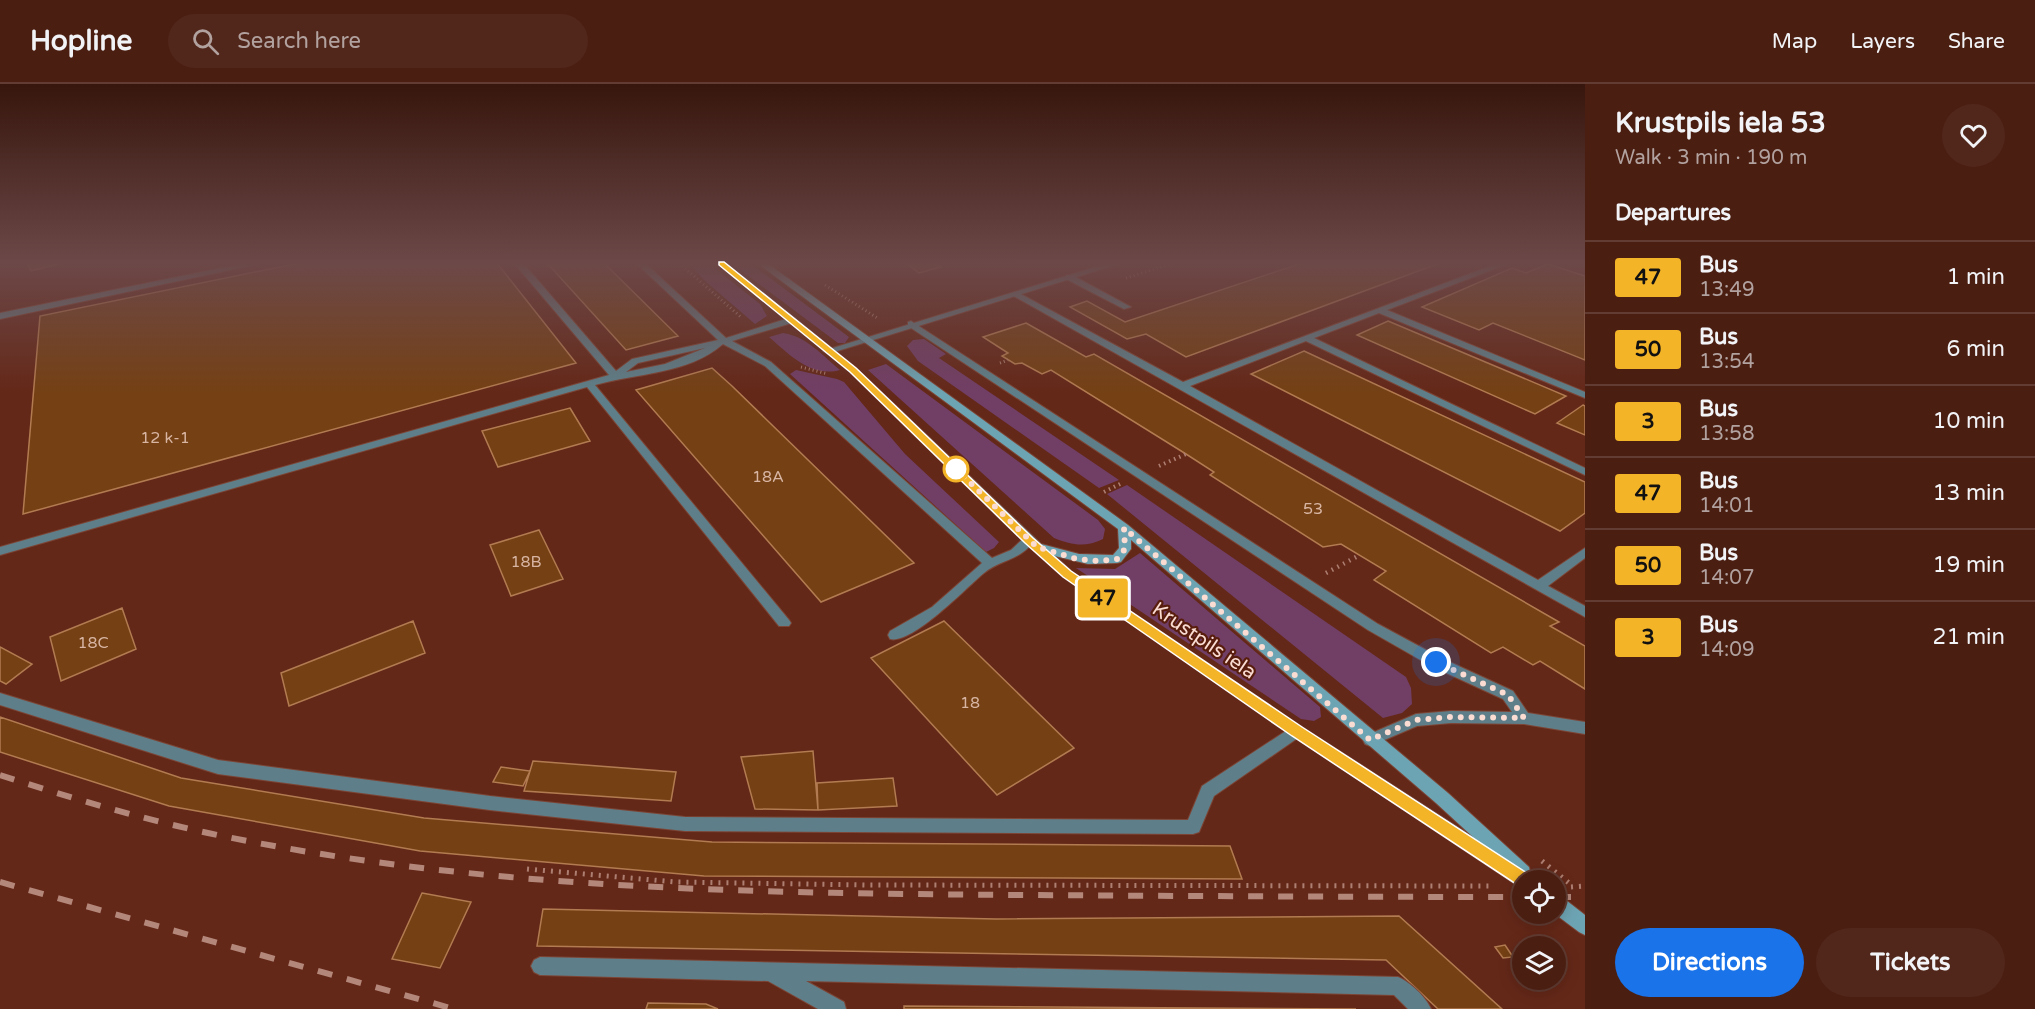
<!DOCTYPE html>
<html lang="en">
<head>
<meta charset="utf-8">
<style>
  :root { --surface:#4b1e12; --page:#52271b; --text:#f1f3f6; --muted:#b2a29f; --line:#623c32; --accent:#1a73e8 }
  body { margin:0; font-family:"Varela Round",sans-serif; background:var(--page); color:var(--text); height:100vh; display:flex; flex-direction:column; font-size:22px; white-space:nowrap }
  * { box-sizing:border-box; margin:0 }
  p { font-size:20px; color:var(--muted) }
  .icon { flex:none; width:33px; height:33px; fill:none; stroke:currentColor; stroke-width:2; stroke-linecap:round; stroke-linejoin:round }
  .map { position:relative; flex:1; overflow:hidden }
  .side { display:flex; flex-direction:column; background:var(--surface); width:450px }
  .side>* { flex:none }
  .badge { padding:0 12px; border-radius:4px; font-size:21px; line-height:39px }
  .tools { position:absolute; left:1512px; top:786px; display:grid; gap:12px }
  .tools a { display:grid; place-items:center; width:54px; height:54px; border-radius:50%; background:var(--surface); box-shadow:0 3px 15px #0003,0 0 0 2px var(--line); font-size:30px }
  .you { position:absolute; width:30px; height:30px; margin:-15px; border:4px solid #fff; border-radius:50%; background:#1a73e8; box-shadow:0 0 0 9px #1a73e833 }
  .map>.badge { position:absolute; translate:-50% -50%; box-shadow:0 0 0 3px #fff }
  h2 { padding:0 30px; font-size:22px; line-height:54px }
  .round { display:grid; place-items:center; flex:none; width:63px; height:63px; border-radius:32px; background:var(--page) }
  .summary { display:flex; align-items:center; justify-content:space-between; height:102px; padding:0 30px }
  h1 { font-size:28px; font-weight:700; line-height:45px }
  .cta { display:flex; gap:12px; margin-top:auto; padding:12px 30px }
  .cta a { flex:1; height:69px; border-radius:36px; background:var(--accent); color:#fff; font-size:24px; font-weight:700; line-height:69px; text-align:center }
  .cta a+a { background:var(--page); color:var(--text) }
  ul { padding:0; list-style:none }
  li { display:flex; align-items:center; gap:18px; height:72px; padding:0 30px; border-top:2px solid var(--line) }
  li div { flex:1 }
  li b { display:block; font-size:22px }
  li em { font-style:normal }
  li .badge { min-width:66px; font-weight:700; text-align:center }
  header { display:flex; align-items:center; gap:36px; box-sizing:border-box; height:84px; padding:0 30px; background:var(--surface); border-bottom:2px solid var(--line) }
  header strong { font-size:28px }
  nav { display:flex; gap:33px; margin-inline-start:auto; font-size:21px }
  .search { width:420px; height:54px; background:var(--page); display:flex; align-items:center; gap:15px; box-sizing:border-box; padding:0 21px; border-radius:33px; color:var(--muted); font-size:22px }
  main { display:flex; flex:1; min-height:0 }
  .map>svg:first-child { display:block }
</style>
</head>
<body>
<header>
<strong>Hopline</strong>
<div class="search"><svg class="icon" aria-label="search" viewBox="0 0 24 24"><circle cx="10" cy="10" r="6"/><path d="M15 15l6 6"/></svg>Search here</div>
<nav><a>Map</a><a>Layers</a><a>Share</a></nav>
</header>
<main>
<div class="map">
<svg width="1585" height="925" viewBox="0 0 1585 925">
  <rect width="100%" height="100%" fill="#642818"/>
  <path fill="#713e65" d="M 688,179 L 708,179 L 760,220 L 767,232 L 755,240 L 704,196 Z
    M 731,179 L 750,179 L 849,253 L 845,259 L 838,259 Z
    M 783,249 C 806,252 823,272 840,286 C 811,294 789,270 769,253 Z
    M 924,255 L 946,270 L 939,274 L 1119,396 L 1099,404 L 918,277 L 907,262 L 913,256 Z
    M 886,280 L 1098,436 L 1105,445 L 1103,455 C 1085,464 1072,461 1054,454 L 868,286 Z
    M 796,286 L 837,295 L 844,298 L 905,370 L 999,458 L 994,464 L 986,468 L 790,290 Z
    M 1127,401 L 1406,593 L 1411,604 L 1412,620 L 1402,629 L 1383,634 L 1107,410 Z
    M 1140,469 L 1320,623 L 1321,633 L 1314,637 L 1301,635 L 1076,484 L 1115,485 Z"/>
  <path fill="#744014" stroke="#b37b51" stroke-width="1.5" d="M 27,179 L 63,179 L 31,187 Z
    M 299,179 L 497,179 L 576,279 L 23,430 L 40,232 Z
    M 547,179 L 604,179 L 678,252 L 626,266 Z
    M 906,179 L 935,179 L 941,183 L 919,189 Z
    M 1302,179 L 1440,179 L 1186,273 L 1146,250 L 1127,255 L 1070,223 L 1087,217 L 1125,238 Z
    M 1548,180 L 1585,192 L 1585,276 L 1493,239 L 1479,246 L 1422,223 L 1512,184 L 1526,189 Z
    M 1388,237 L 1566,312 L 1535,330 L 1357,251 Z
    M 1026,239 L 1086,273 L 1094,270 L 1559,538 L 1550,542 L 1585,562 L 1585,605 L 1540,577 L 1533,581 L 1503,563 L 1491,569 L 1374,496 L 1386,487 L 1341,460 L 1323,463 L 1210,391 L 1214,388 L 1186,370 L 1051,286 L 1042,290 L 1022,279 L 1015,280 L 1002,272 L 1008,269 L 983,253 Z
    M 1304,267 L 1585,398 L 1585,429 L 1560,447 L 1251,290 Z
    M 712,284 L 732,302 L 914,479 L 821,518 L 636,306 Z
    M 1583,321 L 1585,322 L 1585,351 L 1557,339 Z
    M 570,324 L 590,357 L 498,383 L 482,347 Z
    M 539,446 L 563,495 L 511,512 L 490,461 Z
    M 122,524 L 136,565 L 61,597 L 50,553 Z
    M 413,537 L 425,569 L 289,622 L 281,589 Z
    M 944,537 L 1074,664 L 997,711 L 871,574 Z
    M 0,563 L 32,580 L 6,600 L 0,597 Z
    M 0,633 L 181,694 L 424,734 L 712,758 L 1230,762 L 1242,795 L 704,792 L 420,767 L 169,722 L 0,668 Z
    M 813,667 L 818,726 L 755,725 L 741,673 Z
    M 533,677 L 676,688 L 671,717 L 524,707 Z
    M 501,683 L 530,687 L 523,702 L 493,698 Z
    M 893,694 L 897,722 L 818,726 L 817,699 Z
    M 422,809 L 471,818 L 440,884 L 392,875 Z
    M 543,825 L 996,835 L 1399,832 L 1502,925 L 1438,925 L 1386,876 L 537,862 Z
    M 1505,861 L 1513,873 L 1503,874 L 1495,863 Z
    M 648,919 L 706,920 L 718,925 L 646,925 Z
    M 904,922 L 1356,925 L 904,925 Z"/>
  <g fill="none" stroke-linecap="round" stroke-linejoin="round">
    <g stroke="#7c4536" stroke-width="2">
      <path id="lane" d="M 245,179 L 263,179 L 0,235 L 0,229 Z
        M 514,179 L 523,179 L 616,287 L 632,275 L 718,256 L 636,179 L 645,179 L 726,254 L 789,234 L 795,234 L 795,238 L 732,257 L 771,278 L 992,474 L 1011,466 L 1025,453 L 1029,452 L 1035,456 C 1020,477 1001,475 984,489 C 968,502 912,561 890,555 L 888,551 L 890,547 L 932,523 L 982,479 L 765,282 L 723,260 C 689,290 637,289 595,301 L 789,536 L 791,539 L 789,542 L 779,542 L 587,303 L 0,471 L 0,463 L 609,291 ZM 705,264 L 665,280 L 626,288 L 638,279 Z
        M 1498,179 L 1510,179 L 1387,226 L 1585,308 L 1585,314 L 1379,229 L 1314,254 L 1585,384 L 1585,391 L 1306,257 L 1190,302 L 1538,496 L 1585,464 L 1585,474 L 1548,502 L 1585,522 L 1585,533 L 1010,210 L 1017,208 L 1183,298 Z
        M 1066,191 L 1072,191 L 1131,223 L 1124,225 L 1066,195 Z
        M 911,237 L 1378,540 L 1441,574 L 1513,607 L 1528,629 L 1585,638 L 1585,650 L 1524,640 L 1451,639 L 1417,642 L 1375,660 L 1370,662 L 1365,660 L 1363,656 L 1365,652 L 1416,630 L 1451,627 L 1512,628 L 1503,615 L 1431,582 L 1368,546 L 908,242 L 908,238 Z
        M 0,609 L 218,676 L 490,712 L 685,733 L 1188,736 L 1202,702 L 1292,643 L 1297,641 L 1302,643 L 1304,647 L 1302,651 L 1214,712 L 1199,748 L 1193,750 L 685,747 L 490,726 L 218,690 L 0,621 Z
        M 540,873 L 1398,893 C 1410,898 1426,913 1431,925 L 1408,925 L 1394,911 L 806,897 L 844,918 L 846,925 L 818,925 L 768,897 L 540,891 L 534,888 L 531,882 L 534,876 Z"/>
    </g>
    <g stroke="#7c4536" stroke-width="2">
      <path id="street" d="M 1108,179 L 1122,179 L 831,269 L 828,270 L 823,267 Z"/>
    </g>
    <g stroke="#7c4536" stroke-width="2">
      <path id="secondary" d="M 718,179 L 727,179 L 856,284 L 1041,460 L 1079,470 L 1113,471 L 1119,464 L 1118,445 L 757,179 L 767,179 L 1128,441 L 1448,709 L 1529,783 L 1532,796 L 1522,796 L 1522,804 L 1518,802 L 1292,651 L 1063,493 L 1025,459 L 850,288 ZM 1131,456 L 1436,719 L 1473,753 L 1302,643 L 1071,487 L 1055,472 L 1088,480 L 1117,479 L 1121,478 L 1131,465 Z
        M 1556,811 L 1562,813 L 1585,831 L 1585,851 L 1579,848 L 1555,830 Z"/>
    </g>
    <path stroke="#ad7f72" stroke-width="3" stroke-dasharray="1 3" stroke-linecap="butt" d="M 679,179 L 742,234
      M 1126,194 L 1174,179
      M 825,201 L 879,235
      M 1000,279 L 1008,276
      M 801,283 L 828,290"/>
    <path stroke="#ad7f72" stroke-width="4" stroke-dasharray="1.5 4" stroke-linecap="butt" d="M 1159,382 L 1186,370
      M 1104,408 L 1122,399"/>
    <path stroke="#ad7f72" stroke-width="4.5" stroke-dasharray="1.5 5" stroke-linecap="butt" d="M 1326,489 L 1360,471"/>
    <path stroke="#ad7f72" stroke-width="5" stroke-dasharray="2 6" stroke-linecap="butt" d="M 1542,777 L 1569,799
      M 527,785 L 676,798 L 866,801 L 1491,802
      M 1571,803 L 1585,802"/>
    <use href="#lane" fill="#5e7f89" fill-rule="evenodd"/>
    <use href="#street" fill="#5e7f89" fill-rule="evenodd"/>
    <use href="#secondary" fill="#6da4b3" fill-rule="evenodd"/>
    <path stroke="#b4877b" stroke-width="6" stroke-dasharray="15 15" stroke-linecap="butt" d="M 0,691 C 68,713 138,734 208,749 C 475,806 749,809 1021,811 C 1188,812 1355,813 1522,813
      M 0,798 L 454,925
      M 1556,813 L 1585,813"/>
  </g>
  <linearGradient id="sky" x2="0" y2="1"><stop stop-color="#37160d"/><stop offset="0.58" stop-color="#6c4848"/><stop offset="1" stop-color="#6c4848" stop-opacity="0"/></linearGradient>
  <rect width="1585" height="309" fill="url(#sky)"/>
  <path fill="#f4b427" stroke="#fff" stroke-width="1.5" d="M 719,178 L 724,178 L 856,284 L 1033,454 L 1071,487 L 1302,643 L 1530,791 L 1533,796 L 1530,802 L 1524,804 L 1519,802 L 1292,652 L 1063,493 L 1025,459 L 850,288 L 719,181 Z"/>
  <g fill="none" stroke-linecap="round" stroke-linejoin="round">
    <path stroke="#fadcd3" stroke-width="6" stroke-dasharray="0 10.8" d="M 956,385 L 1037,463 L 1077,475 L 1099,477 L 1117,475 L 1125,465 L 1124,444 L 1370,656 L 1416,636 L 1451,633 L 1524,634 L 1508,611 L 1436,578"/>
  </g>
  <circle fill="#fff" stroke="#f4b427" stroke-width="3" cx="956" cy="385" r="12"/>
  <g text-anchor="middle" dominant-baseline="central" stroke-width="4.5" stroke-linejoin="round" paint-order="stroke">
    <g font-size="16" fill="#d8b5a3">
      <text x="165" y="354">12 k-1</text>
      <text x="768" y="393">18A</text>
      <text x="1313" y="425">53</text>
      <text x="526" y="478">18B</text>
      <text x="93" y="559">18C</text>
      <text x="970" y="619">18</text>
    </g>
    <g font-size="20" fill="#fadcd3" stroke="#581d0d">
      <text transform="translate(1204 557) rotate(34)">Krustpils iela</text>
    </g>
  </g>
</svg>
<div class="tools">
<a><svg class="icon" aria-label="locate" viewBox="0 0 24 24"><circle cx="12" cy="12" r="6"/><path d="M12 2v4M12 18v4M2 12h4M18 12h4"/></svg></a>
<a><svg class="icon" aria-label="layers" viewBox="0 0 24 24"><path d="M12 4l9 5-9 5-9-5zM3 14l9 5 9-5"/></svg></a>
</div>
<div class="you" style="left:1436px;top:578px"></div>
<b class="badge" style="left:1103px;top:514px;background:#f4b427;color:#111">47</b>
</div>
<section class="side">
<div class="summary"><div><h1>Krustpils iela 53</h1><p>Walk · 3 min · 190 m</p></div><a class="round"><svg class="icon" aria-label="heart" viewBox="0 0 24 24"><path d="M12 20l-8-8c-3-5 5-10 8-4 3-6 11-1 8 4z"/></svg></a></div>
<h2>Departures</h2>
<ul>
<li><span class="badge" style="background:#f4b427;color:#111">47</span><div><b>Bus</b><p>13:49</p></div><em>1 min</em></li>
<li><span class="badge" style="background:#f4b427;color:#111">50</span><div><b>Bus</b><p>13:54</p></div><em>6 min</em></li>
<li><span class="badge" style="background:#f4b427;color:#111">3</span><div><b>Bus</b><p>13:58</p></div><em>10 min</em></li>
<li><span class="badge" style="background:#f4b427;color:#111">47</span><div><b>Bus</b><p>14:01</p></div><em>13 min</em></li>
<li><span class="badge" style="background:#f4b427;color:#111">50</span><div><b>Bus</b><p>14:07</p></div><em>19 min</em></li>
<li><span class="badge" style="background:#f4b427;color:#111">3</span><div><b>Bus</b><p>14:09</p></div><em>21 min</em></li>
</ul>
<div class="cta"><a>Directions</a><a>Tickets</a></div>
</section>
</main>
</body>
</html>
